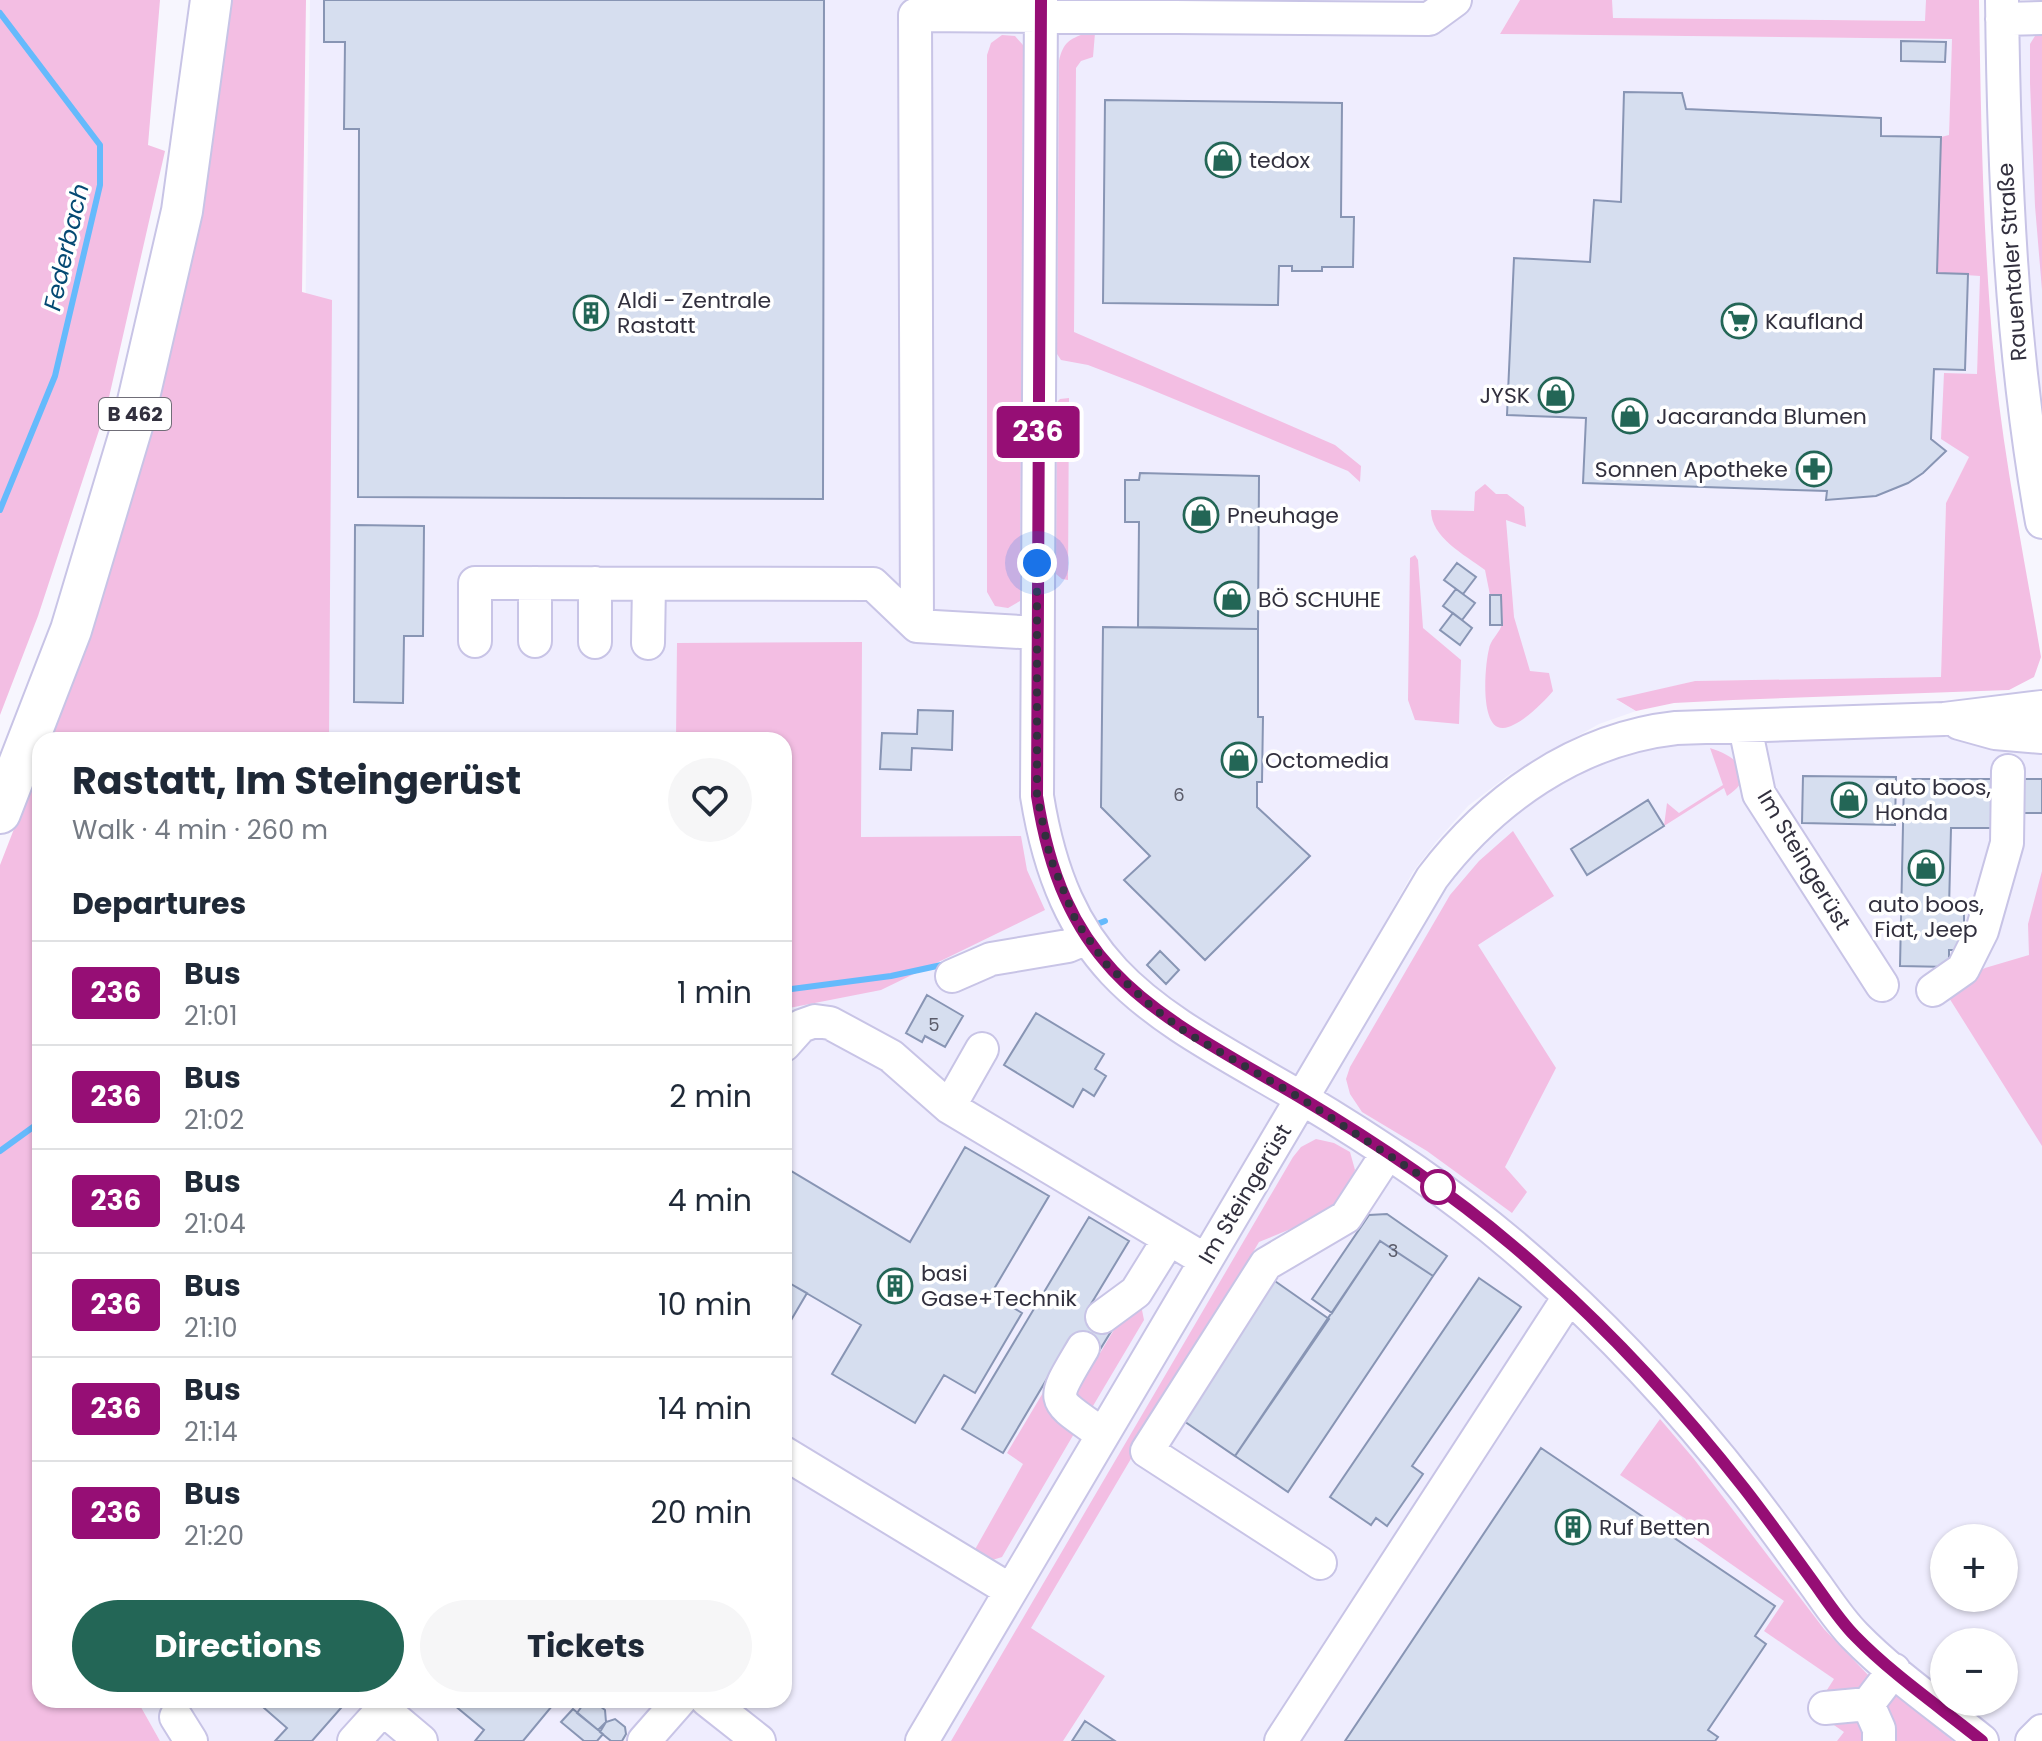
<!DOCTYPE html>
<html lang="en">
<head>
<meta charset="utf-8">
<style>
  :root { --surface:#fff; --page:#f6f6f7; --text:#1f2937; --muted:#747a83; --line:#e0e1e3; --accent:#236656 }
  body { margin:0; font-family:Poppins,sans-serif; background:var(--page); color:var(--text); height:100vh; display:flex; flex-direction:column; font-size:30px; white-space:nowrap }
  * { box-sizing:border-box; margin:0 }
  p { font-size:26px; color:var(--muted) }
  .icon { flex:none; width:44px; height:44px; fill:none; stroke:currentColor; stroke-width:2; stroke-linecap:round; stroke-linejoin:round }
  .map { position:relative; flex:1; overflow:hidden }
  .details { position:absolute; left:32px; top:732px; width:760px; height:976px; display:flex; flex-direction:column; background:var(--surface); border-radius:24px; box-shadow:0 2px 6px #0004 }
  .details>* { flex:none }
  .badge { padding:0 16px; border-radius:6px; font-size:28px; line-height:52px }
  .controls { position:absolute; left:1930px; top:1524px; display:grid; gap:16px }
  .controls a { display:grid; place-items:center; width:88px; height:88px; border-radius:50%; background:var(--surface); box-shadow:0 2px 6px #0004; font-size:40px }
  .you { position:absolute; width:40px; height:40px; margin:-20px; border:6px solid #fff; border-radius:50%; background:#1a73e8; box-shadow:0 0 0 12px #1a73e833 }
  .map>.badge { position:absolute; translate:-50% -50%; box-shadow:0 0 0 4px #fff }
  h2 { padding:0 40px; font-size:30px; line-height:72px }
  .round { display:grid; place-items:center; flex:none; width:84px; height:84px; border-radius:42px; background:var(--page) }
  .summary { display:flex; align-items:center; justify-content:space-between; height:136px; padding:0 40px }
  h1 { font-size:38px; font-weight:700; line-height:60px }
  .button { display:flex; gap:16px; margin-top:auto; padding:16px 40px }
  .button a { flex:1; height:92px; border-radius:48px; background:var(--accent); color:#fff; font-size:32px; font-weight:700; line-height:92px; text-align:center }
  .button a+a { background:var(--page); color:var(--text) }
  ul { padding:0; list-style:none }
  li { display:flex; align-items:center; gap:24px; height:104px; padding:0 40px; border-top:2px solid var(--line) }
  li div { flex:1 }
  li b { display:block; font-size:30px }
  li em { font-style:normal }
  li .badge { min-width:88px; font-weight:700; text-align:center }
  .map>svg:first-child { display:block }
</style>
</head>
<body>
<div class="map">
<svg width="2042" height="1741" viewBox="0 0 2042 1741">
  <rect width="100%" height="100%" fill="#f7f6fe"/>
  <path fill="#efedfe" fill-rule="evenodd" d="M 310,0 L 1023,0 L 1027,758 L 1052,902 L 1095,974 L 1150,1022 L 1290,1104 L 912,1741 L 160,1741 L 137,1700 L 784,1700 L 784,740 L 280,740 L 301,605 Z
    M 1055,0 L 1520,0 L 1500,34 L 1952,39 L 1949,136 L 1941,137 L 1968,274 L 1981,276 L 1977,375 L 1944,373 L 1969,457 L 1946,503 L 1941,677 L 1695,681 L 1617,700 L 1636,711 L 1599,724 L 1510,774 L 1468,806 L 1436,842 L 1413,872 L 1297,1080 L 1187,1018 L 1142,982 L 1093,919 L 1062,852 L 1052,809 Z
    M 1612,0 L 1926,0 L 1926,21 L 1612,18 Z
    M 2030,0 L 2042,0 L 2042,418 L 2037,385 L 2020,179 L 2015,7 L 2030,6 Z
    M 2042,735 L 2042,1721 L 2023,1741 L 937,1741 L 1441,887 L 1489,831 L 1530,798 L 1590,763 L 1643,747 L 1706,739 ZM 1944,1538 L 2004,1538 L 2004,1598 L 1944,1598 ZM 1944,1642 L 2004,1642 L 2004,1702 L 1944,1702 Z"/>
  <path fill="#f3bee3" d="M 0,0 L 160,0 L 148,145 L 165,151 L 107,406 L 38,616 L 0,715 Z
    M 231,0 L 306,0 L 302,292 L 332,300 L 329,740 L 48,740 L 226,31 Z
    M 1520,0 L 1612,0 L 1613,18 L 1925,21 L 1926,0 L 1979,0 C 1981,123 1983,246 1995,369 C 2005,466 2025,561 2041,657 L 2034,677 L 2009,690 L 1733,700 L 1674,703 L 1636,711 L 1616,699 L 1695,681 L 1941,677 L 1946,503 L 1969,457 L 1941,439 L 1944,373 L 1977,374 L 1980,276 L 1937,273 L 1941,137 L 1949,135 L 1952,39 L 1500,34 Z
    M 2042,31 L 2042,290 L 2035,206 L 2030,83 L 2030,44 L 2035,36 Z
    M 1086,33 L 1095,33 L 1093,57 L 1081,61 L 1076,68 L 1074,332 L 1335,445 L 1361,466 L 1360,482 L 1348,471 L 1140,385 L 1088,365 L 1061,360 L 1057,354 L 1059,61 C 1063,43 1069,39 1086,33 Z
    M 1002,35 L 1015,36 L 1023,45 L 1020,601 L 1008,608 L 995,606 L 987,592 L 987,55 L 991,43 Z
    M 1069,398 L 1068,580 L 1062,579 L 1056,574 L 1057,402 L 1060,399 Z
    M 1485,484 L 1496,494 L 1507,494 L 1524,507 L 1526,527 L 1506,520 L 1514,617 L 1530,671 L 1549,673 L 1553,691 C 1543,703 1519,727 1503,728 C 1479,729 1485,664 1489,649 C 1490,641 1498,634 1501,627 C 1504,618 1501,605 1501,595 L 1490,595 L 1485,570 C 1464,554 1431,538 1431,510 L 1474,511 L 1475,492 Z
    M 1415,555 L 1418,560 L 1423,628 L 1461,660 L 1459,724 L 1415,720 L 1408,700 L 1410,558 Z
    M 862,642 L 861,837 L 1021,836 L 1027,870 L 1045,910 L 881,990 L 784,1009 L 784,740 L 676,740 L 677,643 Z
    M 1710,748 C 1737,756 1759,776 1727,796 L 1724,788 L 1664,826 L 1667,803 L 1679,813 L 1723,785 Z
    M 40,762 L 40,1700 L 137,1700 L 160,1741 L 0,1741 L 0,865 Z
    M 1513,831 L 1554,896 L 1478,945 L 1556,1068 L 1505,1167 L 1527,1192 L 1512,1213 L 1427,1151 L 1362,1112 L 1350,1094 L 1346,1079 L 1350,1067 L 1450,895 L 1479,861 Z
    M 2042,871 L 2042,1146 L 1946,993 L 1985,968 L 2029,955 L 2028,924 Z
    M 1316,1139 L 1334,1143 L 1350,1152 L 1355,1170 L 1342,1199 L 1327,1214 L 1259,1242 L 1031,1628 L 1105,1676 L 1063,1741 L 951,1741 L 1293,1157 L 1301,1147 Z
    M 1141,1305 L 1144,1320 L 1090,1411 L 1072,1400 L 1124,1313 Z
    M 1044,1391 C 1047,1414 1055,1422 1075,1432 L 1002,1557 L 986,1562 L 973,1553 L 1023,1464 L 1007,1453 Z
    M 1660,1419 L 1694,1459 L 1824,1629 L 1869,1676 L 1867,1686 L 1862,1690 L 1825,1693 L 1834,1679 L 1764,1631 L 1784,1601 L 1691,1536 L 1686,1519 L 1620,1475 Z
    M 1895,1694 L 1953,1741 L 1890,1741 L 1886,1701 Z
    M 1855,1717 L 1863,1723 L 1865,1741 L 1837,1741 L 1844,1732 L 1831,1723 Z"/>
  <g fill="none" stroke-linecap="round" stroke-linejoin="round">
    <path stroke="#65bafc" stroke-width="6" d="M 0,13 L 100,145 L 100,185 L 55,376 L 0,510
      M 1092,926 L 1105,921
      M 784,990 L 891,976 L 946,964
      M 0,1151 L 40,1122"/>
  </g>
  <path fill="#d6deef" stroke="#8895b4" stroke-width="2" d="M 324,0 L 824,0 L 823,499 L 358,497 L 359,129 L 344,129 L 345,42 L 324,42 Z
    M 1901,41 L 1946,42 L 1945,62 L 1901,61 Z
    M 1624,92 L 1682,93 L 1686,109 L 1881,118 L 1881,136 L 1941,137 L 1937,273 L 1968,274 L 1965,370 L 1934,369 L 1931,439 L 1946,451 L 1923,473 L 1908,483 L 1876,496 L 1826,500 L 1827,491 L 1583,483 L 1586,418 L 1507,415 L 1514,258 L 1590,262 L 1594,200 L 1621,202 Z
    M 1105,100 L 1342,103 L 1341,217 L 1354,217 L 1353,267 L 1322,267 L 1322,271 L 1292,271 L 1292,266 L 1279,266 L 1278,305 L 1103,303 Z
    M 1140,473 L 1259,476 L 1258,629 L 1138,627 L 1139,522 L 1125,522 L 1125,480 L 1139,480 Z
    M 355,525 L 424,526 L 423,636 L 404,636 L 403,703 L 354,702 Z
    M 1457,563 L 1476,577 L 1463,594 L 1444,580 Z
    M 1456,589 L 1475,603 L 1462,620 L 1443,606 Z
    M 1490,595 L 1501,595 L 1502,625 L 1490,625 Z
    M 1453,613 L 1472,628 L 1460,645 L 1440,630 Z
    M 1103,627 L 1258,629 L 1258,717 L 1263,717 L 1262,782 L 1257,782 L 1257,807 L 1310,856 L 1205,960 L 1124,880 L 1150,856 L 1101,807 Z
    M 918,710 L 953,711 L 952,750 L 912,748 L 911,770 L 880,769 L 882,733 L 917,734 Z
    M 1803,776 L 1896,777 L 1895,825 L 1802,823 Z
    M 1904,779 L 1998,779 L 1998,828 L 1951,828 L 1949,908 L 1964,909 L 1964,950 L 1949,950 L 1949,967 L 1900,966 Z
    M 2023,779 L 2042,779 L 2042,813 L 2024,813 Z
    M 1648,800 L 1664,826 L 1587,875 L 1571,849 Z
    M 1160,951 L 1179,970 L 1166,984 L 1147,965 Z
    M 927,995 L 963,1016 L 945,1047 L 925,1036 L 922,1042 L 906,1033 Z
    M 1036,1013 L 1104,1054 L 1095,1069 L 1106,1076 L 1094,1096 L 1083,1089 L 1073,1107 L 1004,1065 Z
    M 965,1147 L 1049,1196 L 991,1294 L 1022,1313 L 975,1393 L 944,1375 L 915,1423 L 832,1374 L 861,1325 L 784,1280 L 784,1184 L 791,1171 L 910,1242 Z
    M 1387,1214 L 1447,1256 L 1433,1276 L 1380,1241 L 1332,1313 L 1312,1299 L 1369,1215 Z
    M 1089,1217 L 1129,1241 L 1088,1309 L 1115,1325 L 1096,1356 L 1070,1340 L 1003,1453 L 962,1429 Z
    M 1380,1241 L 1433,1276 L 1288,1492 L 1235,1456 Z
    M 1479,1278 L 1521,1307 L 1412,1466 L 1423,1474 L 1387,1526 L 1376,1518 L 1371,1525 L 1330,1497 Z
    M 1272,1279 L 1329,1319 L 1235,1456 L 1178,1417 Z
    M 784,1280 L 807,1293 L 784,1332 Z
    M 1541,1448 L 1775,1606 L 1755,1636 L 1766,1644 L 1708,1730 L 1718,1737 L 1715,1741 L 1345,1741 Z
    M 255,1700 L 348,1700 L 312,1741 L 275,1741 L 287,1728 Z
    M 448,1700 L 557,1700 L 523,1741 L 475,1741 L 484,1730 Z
    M 589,1702 L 596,1703 L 605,1710 L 606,1722 L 598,1730 L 577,1713 L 582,1706 Z
    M 573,1709 L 603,1734 L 597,1741 L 584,1741 L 561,1722 Z
    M 615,1719 L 625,1727 L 626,1734 L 622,1741 L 611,1741 L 600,1732 L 606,1722 Z
    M 1085,1721 L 1115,1741 L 1072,1741 Z"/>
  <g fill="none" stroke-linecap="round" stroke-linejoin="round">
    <g stroke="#c8c4e6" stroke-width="36">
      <path id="minor" d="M 1041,0 L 1037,796 C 1066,976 1154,1012 1298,1096 C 1372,1140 1446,1189 1512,1245 C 1597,1317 1675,1400 1744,1488 C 1769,1520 1793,1554 1817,1587 C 1829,1604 1841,1622 1855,1636 C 1893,1675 1940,1707 1982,1741
        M 2002,0 C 2004,175 2011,349 2042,522
        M 2002,19 L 2042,18
        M 917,626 L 915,15 L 1429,19 L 1455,0
        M 475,641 L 475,583 L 873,584 L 917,626 L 1037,633
        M 535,641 L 535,583
        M 595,642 L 595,583
        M 648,643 L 649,584
        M 1959,723 L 1995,733 L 2042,737
        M 1745,727 L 1759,794 L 1882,985
        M 952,976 L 991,959 L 1068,946 L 1087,938
        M 1933,990 L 1963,969 L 1982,931 L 2007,843 L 2008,771
        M 784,1045 L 801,1026 L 815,1021 L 830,1023 L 891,1056 L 949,1107 L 1205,1260
        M 949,1107 L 982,1049
        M 1102,1317 L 1136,1292 L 1169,1239
        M 1083,1348 C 1050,1404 1050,1397 1102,1434
        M 784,1453 L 1010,1590
        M 1320,1563 L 1147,1451 L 1266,1264 L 1346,1217 L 1387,1154
        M 382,1700 L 383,1709 L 421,1741
        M 707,1700 L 759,1741
        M 1868,1704 L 1879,1729 L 1879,1741
        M 1825,1708 L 1868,1704 L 1894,1670
        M 176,1717 L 191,1741
        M 354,1741 L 383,1709
        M 644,1741 L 680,1700
        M 922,1741 L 1432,878 C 1491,800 1576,739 1676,728 L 1944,719 L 2042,707
        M 1281,1741 L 1569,1297
        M 2032,1741 L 2042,1731"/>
    </g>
    <g stroke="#c8c4e6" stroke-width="44">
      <path id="major" d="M 0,813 L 71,630 L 133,423 L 182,211 L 211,0"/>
    </g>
    <use href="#minor" stroke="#fff" stroke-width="32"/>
    <use href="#major" stroke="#fff" stroke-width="40"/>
  </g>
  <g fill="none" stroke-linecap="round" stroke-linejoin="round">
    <g stroke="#fff" stroke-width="18">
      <path id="line" d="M 1041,0 L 1037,796 C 1065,976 1155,1012 1298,1096 C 1372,1140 1446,1189 1512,1245 C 1597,1317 1675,1400 1744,1488 C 1769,1520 1793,1554 1817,1587 C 1829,1604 1841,1622 1855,1636 C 1893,1675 1940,1707 1982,1741"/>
    </g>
    <use href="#line" stroke="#960e75" stroke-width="12"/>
    <path stroke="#32303e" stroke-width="8" stroke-dasharray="0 14.4" d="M 1037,563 L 1037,796 L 1050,857 L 1076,921 L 1107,965 L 1152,1007 L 1187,1033 L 1302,1099 L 1438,1187"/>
  </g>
  <defs>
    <g id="shop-ring" transform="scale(1.8)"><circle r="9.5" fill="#fff" stroke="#236656" stroke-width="1.5"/><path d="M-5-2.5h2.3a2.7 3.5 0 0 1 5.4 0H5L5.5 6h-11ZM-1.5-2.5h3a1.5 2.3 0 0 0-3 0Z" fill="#236656"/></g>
    <g id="building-ring" transform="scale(1.8)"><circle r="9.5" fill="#fff" stroke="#236656" stroke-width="1.5"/><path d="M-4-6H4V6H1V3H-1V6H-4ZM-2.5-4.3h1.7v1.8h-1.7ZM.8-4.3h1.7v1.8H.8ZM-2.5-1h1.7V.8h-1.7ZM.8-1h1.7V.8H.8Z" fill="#236656"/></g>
    <g id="supermarket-ring" transform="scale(1.8)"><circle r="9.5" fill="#fff" stroke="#236656" stroke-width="1.5"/><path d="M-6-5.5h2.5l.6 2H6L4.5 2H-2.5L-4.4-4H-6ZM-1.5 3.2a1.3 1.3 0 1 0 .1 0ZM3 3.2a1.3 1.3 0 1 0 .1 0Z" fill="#236656"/></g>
    <g id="pharmacy-ring" transform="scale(1.8)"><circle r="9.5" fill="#fff" stroke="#236656" stroke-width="1.5"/><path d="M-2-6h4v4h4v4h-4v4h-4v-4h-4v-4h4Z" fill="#236656"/></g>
  </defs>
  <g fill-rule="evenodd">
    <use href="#shop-ring" x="1223" y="160"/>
    <use href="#building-ring" x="591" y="313"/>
    <use href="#supermarket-ring" x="1739" y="321"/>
    <use href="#shop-ring" x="1556" y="395"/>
    <use href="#shop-ring" x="1630" y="416"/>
    <use href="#pharmacy-ring" x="1814" y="469"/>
    <use href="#shop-ring" x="1201" y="515"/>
    <use href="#shop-ring" x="1232" y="599"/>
    <use href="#shop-ring" x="1239" y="760"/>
    <use href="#shop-ring" x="1849" y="800"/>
    <use href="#shop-ring" x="1926" y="868"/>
    <use href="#building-ring" x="895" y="1286"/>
    <use href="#building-ring" x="1573" y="1527"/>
  </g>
  <circle fill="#fff" stroke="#960e75" stroke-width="4" cx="1438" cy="1187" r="16"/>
  <g text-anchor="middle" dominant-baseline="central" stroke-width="7" stroke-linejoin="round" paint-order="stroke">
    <g font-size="18" fill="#5b5c6a">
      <text x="1179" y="794">6</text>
      <text x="934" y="1024">5</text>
      <text x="1393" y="1250">3</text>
    </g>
    <rect fill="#fff" stroke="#706e78" stroke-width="2" x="99" y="398" width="72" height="32" rx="6"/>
    <g font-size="20" font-weight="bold" fill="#32303e">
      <text x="135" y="414">B 462</text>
    </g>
    <g font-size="22" fill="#32303e" stroke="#fff" text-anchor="start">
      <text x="1249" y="160">tedox</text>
      <text x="617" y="300">Aldi - Zentrale<tspan x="617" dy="25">Rastatt</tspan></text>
      <text x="1765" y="321">Kaufland</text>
      <text x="1530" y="395" text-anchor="end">JYSK</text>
      <text x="1656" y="416">Jacaranda Blumen</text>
      <text x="1788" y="469" text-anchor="end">Sonnen Apotheke</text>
      <text x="1227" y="515">Pneuhage</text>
      <text x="1258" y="599">BÖ SCHUHE</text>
      <text x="1265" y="760">Octomedia</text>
      <text x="1875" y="787">auto boos,<tspan x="1875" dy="25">Honda</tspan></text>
      <text x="1926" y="904" text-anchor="middle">auto boos,<tspan x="1926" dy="25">Fiat, Jeep</tspan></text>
      <text x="921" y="1273">basi<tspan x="921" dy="25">Gase+Technik</tspan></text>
      <text x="1599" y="1527">Ruf Betten</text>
    </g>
    <g font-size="22" fill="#32303e" stroke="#fff">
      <text transform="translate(2012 262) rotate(-94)">Rauentaler Straße</text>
      <text transform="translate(1804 860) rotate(59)">Im Steingerüst</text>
      <text transform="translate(1245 1194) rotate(-59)">Im Steingerüst</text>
    </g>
    <g font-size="24" font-style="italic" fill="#044973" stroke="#fff">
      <text transform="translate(66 247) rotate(-77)">Federbach</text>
    </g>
  </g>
</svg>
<div class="controls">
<a>+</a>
<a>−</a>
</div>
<div class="you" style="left:1037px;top:563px"></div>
<b class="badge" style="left:1038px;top:432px;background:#960e75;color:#fff">236</b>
<section class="details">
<div class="summary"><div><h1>Rastatt, Im Steingerüst</h1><p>Walk · 4 min · 260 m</p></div><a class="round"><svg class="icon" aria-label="heart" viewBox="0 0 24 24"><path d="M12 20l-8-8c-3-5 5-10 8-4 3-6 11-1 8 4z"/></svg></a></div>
<h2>Departures</h2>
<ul>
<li><span class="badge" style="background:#960e75;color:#fff">236</span><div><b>Bus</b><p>21:01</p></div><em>1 min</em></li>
<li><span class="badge" style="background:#960e75;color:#fff">236</span><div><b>Bus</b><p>21:02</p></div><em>2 min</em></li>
<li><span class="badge" style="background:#960e75;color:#fff">236</span><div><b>Bus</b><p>21:04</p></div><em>4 min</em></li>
<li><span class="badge" style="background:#960e75;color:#fff">236</span><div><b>Bus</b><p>21:10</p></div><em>10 min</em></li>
<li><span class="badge" style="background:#960e75;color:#fff">236</span><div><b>Bus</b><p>21:14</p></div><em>14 min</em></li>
<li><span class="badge" style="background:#960e75;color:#fff">236</span><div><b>Bus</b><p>21:20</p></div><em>20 min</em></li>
</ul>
<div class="button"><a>Directions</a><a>Tickets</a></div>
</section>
</div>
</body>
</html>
